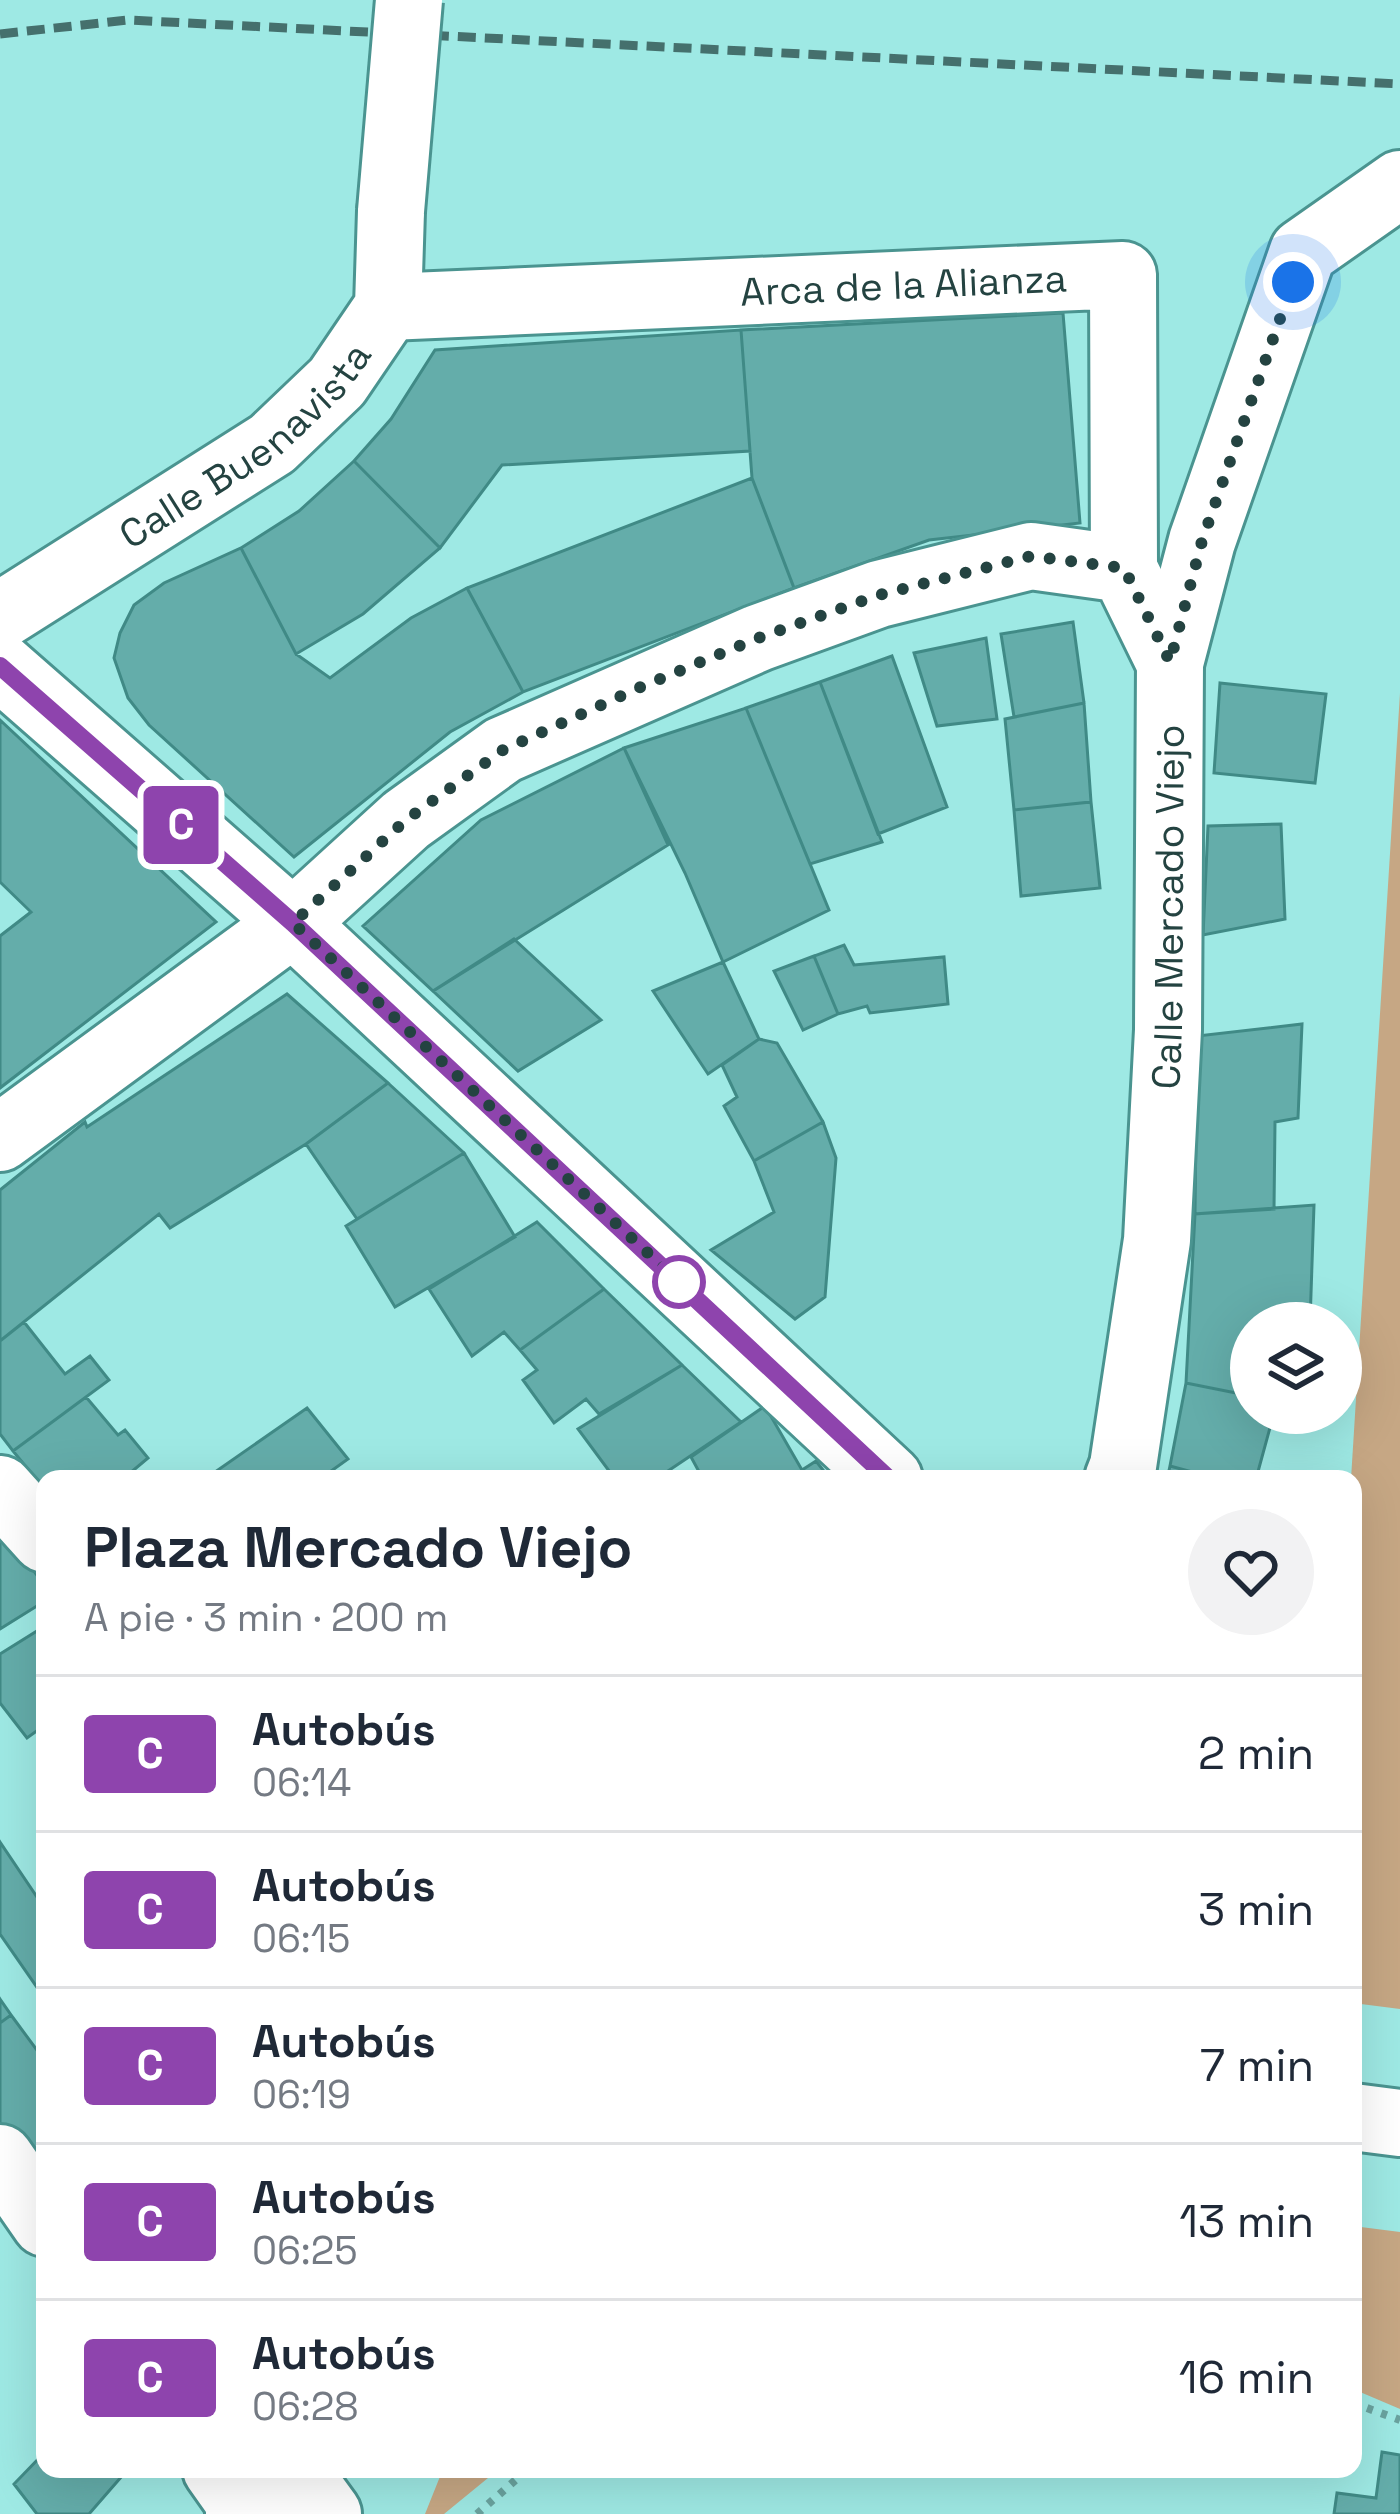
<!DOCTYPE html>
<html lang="es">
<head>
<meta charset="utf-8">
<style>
  :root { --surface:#fff; --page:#f2f2f3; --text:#1f2937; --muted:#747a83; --line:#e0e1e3 }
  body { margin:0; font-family:"Space Grotesk",sans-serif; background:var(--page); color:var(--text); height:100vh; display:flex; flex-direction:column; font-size:45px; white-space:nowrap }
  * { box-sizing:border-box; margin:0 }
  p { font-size:39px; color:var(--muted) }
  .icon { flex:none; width:66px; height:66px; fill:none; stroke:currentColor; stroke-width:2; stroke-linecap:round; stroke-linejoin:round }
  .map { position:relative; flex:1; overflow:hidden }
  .panel { position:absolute; left:36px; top:1470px; width:1326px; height:1008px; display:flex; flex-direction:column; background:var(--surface); border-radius:24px; box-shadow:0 12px 48px #0002 }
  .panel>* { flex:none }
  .badge { padding:0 24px; border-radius:9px; font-size:42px; line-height:78px }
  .controls { position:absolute; left:1230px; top:1302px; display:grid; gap:24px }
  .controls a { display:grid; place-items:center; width:132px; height:132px; border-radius:50%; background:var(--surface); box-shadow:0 12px 48px #0002; font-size:60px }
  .you { position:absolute; width:60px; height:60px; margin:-30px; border:9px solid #fff; border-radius:50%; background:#1a73e8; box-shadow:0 0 0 18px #1a73e833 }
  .map>.badge { position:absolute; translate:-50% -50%; box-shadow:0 0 0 6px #fff }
  .round { display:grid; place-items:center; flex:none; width:126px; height:126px; border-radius:63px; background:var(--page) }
  .head { display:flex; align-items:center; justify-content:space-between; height:204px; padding:0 48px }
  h1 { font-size:57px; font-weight:600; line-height:90px }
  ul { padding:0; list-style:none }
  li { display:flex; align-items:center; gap:36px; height:156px; padding:0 48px; border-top:3px solid var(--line) }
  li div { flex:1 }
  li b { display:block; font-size:45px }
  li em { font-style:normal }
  li .badge { min-width:132px; font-weight:700; text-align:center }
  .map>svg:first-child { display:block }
</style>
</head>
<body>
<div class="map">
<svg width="1400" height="2514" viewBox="0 0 1400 2514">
  <rect width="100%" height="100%" fill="#9ee9e4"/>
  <path fill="#c6a784" d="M 1400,693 L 1400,2009 L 1353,2003 L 1351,1479 Z
    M 1353,2226 L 1400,2232 L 1400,2409 L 1353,2389 Z
    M 443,2469 L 499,2469 L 444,2514 L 425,2514 Z"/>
  <path fill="#64adaa" stroke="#408a86" stroke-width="3" d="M 1063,313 L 1080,523 L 929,540 L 794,588 L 752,478 L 741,330 Z
    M 741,330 L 750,451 L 502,465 L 440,548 L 354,461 L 391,419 L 435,350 Z
    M 354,461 L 440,548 L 363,614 L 296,654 L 241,548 L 299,511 Z
    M 752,478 L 794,588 L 523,692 L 467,588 Z
    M 241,548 L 296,654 L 330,678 L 411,618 L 467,588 L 523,692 L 450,732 L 294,857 L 149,725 L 128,698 L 114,658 L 120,633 L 134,605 L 164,583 Z
    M 1073,622 L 1084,703 L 1014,717 L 1001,634 Z
    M 986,638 L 997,719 L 937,726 L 914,653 Z
    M 892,656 L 947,807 L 878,834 L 820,682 Z
    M 820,682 L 882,842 L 810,864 L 746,708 Z
    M 1220,683 L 1326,694 L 1315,783 L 1214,773 Z
    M 1084,703 L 1091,802 L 1014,810 L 1005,719 Z
    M 746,708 L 829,910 L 723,962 L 685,873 L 624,748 Z
    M 0,720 L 216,922 L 0,1088 L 0,936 L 31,912 L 0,882 Z
    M 624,748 L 668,845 L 433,991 L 363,926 L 481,820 Z
    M 1091,802 L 1100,888 L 1021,896 L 1014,810 Z
    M 1281,824 L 1285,919 L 1203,935 L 1208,826 Z
    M 514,939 L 601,1020 L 518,1071 L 433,991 Z
    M 844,945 L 854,965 L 944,957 L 948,1004 L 870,1013 L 867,1006 L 838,1014 L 814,956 Z
    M 814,956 L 838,1014 L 803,1030 L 774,971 Z
    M 723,962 L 759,1039 L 708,1074 L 653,991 Z
    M 287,994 L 388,1083 L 306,1144 L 170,1228 L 159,1214 L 0,1341 L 0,1190 L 85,1122 L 87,1127 Z
    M 1302,1024 L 1298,1118 L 1275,1122 L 1274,1209 L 1195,1214 L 1197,1036 Z
    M 759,1039 L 777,1043 L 823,1122 L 754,1161 L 724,1106 L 737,1097 L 722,1065 Z
    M 388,1083 L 464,1153 L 357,1219 L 306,1144 Z
    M 823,1122 L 836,1158 L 825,1297 L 795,1319 L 711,1250 L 774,1212 L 754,1161 Z
    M 464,1153 L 515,1237 L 395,1307 L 346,1226 Z
    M 1314,1205 L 1310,1323 L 1251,1323 L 1251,1396 L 1186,1383 L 1195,1214 Z
    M 537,1222 L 604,1289 L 520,1350 L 504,1332 L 472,1356 L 429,1289 Z
    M 604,1289 L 682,1365 L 599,1414 L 586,1399 L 554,1423 L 523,1380 L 537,1370 L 520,1350 Z
    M 24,1322 L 65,1374 L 90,1356 L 109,1380 L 13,1451 L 0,1434 L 0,1341 Z
    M 682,1365 L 741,1422 L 656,1479 L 615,1479 L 578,1429 Z
    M 1186,1383 L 1251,1396 L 1251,1413 L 1274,1413 L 1256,1479 L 1218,1479 L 1170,1466 Z
    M 86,1397 L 118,1435 L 125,1430 L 148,1458 L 123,1479 L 45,1479 L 45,1490 L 13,1451 Z
    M 765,1406 L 802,1470 L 788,1479 L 703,1479 L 691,1457 Z
    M 307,1408 L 348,1459 L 320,1479 L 205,1479 Z
    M 816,1461 L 830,1479 L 788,1479 Z
    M 1170,1466 L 1218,1479 L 1167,1479 Z
    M 0,1525 L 45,1586 L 45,1601 L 0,1629 Z
    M 45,1626 L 45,1725 L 27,1738 L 0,1703 L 0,1654 Z
    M 0,1842 L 45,1909 L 45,1990 L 41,1993 L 0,1934 Z
    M 0,1999 L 11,2015 L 0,2023 Z
    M 11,2015 L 45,2061 L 45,2184 L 0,2125 L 0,2023 Z
    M 45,2452 L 45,2469 L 115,2469 L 122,2476 L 89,2514 L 37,2514 L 14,2484 Z
    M 1382,2452 L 1400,2455 L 1400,2514 L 1334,2514 L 1337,2493 L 1376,2498 Z"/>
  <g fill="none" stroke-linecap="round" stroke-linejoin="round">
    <g stroke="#4a9490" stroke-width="72">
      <g id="minor">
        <path id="s1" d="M 388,307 L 1123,275 L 1124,569"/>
        <path id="s2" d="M 0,616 L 272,444 L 337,382 L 388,307 L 391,211"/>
        <path d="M 0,666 L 293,923 L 889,1479"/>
        <path d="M 0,1138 L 293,923 L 406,820 L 503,750 L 758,638 L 879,594 L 1031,556 L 1124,569 L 1170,663"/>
        <path id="s3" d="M 1118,1479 L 1123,1466 L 1157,1240 L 1168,1030 L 1170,663 L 1202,541 L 1303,252 L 1400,184"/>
        <path d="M 0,1489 L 45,1539"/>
        <path d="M 0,2158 L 45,2223"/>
        <path d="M 216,2469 L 245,2510"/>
        <path d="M 296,2470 L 328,2514"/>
      </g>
    </g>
    <g stroke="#4a9490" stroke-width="72">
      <path id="major" d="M 1353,2117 L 1400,2123
        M 239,2514 L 297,2469"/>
    </g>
    <path stroke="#6aa39f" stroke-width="8" stroke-dasharray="6 9" stroke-linecap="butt" d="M 1353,2403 L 1400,2420
      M 477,2514 L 528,2469"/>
    <use href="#minor" stroke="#fff" stroke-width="66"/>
    <use href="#major" stroke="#fff" stroke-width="66"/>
    <path stroke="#45706d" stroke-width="9" stroke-dasharray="18 9" stroke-linecap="butt" d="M 0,34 L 128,20 L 1400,84"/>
    <g stroke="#4a9490" stroke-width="72" stroke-linecap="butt">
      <path id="minor-bridge" d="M 391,211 L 409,0"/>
    </g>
    <use href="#minor-bridge" stroke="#fff" stroke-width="66"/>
  </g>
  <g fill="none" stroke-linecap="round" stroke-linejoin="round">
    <g stroke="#fff" stroke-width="27">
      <path id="line" d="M 0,666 L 293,923 L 889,1479"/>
    </g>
    <use href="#line" stroke="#8e44ad" stroke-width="18"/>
    <path stroke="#244341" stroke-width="12" stroke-dasharray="0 21.6" d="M 679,1282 L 293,923 L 406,820 L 503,750 L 636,689 L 758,638 L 879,595 L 1031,556 L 1124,568 L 1170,662 L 1202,541 L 1293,282"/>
  </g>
  <circle fill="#fff" stroke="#8e44ad" stroke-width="6" cx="679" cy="1282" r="24"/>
  <g text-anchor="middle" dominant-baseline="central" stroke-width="12" stroke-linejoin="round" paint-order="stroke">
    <g font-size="39" fill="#244341" stroke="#eafffd">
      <text stroke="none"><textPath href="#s1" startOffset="516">Arca de la Alianza</textPath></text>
      <text stroke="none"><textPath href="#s2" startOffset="300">Calle Buenavista</textPath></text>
      <text stroke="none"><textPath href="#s3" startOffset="576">Calle Mercado Viejo</textPath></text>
    </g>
  </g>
</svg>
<div class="controls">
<a><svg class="icon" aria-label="layers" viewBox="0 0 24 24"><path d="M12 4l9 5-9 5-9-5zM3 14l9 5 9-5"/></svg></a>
</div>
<div class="you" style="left:1293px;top:282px"></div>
<b class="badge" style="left:181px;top:825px;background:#8e44ad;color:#fff">C</b>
<section class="panel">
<div class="head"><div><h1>Plaza Mercado Viejo</h1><p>A pie · 3 min · 200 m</p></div><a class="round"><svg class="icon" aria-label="heart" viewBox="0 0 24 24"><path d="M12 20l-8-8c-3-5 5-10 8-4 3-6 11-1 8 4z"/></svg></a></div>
<ul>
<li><span class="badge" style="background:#8e44ad;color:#fff">C</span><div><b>Autobús</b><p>06:14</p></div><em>2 min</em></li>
<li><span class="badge" style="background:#8e44ad;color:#fff">C</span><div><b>Autobús</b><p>06:15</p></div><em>3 min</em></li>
<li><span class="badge" style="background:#8e44ad;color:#fff">C</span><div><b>Autobús</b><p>06:19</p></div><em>7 min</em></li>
<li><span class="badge" style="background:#8e44ad;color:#fff">C</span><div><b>Autobús</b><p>06:25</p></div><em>13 min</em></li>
<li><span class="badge" style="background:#8e44ad;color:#fff">C</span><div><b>Autobús</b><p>06:28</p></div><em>16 min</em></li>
</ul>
</section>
</div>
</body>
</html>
